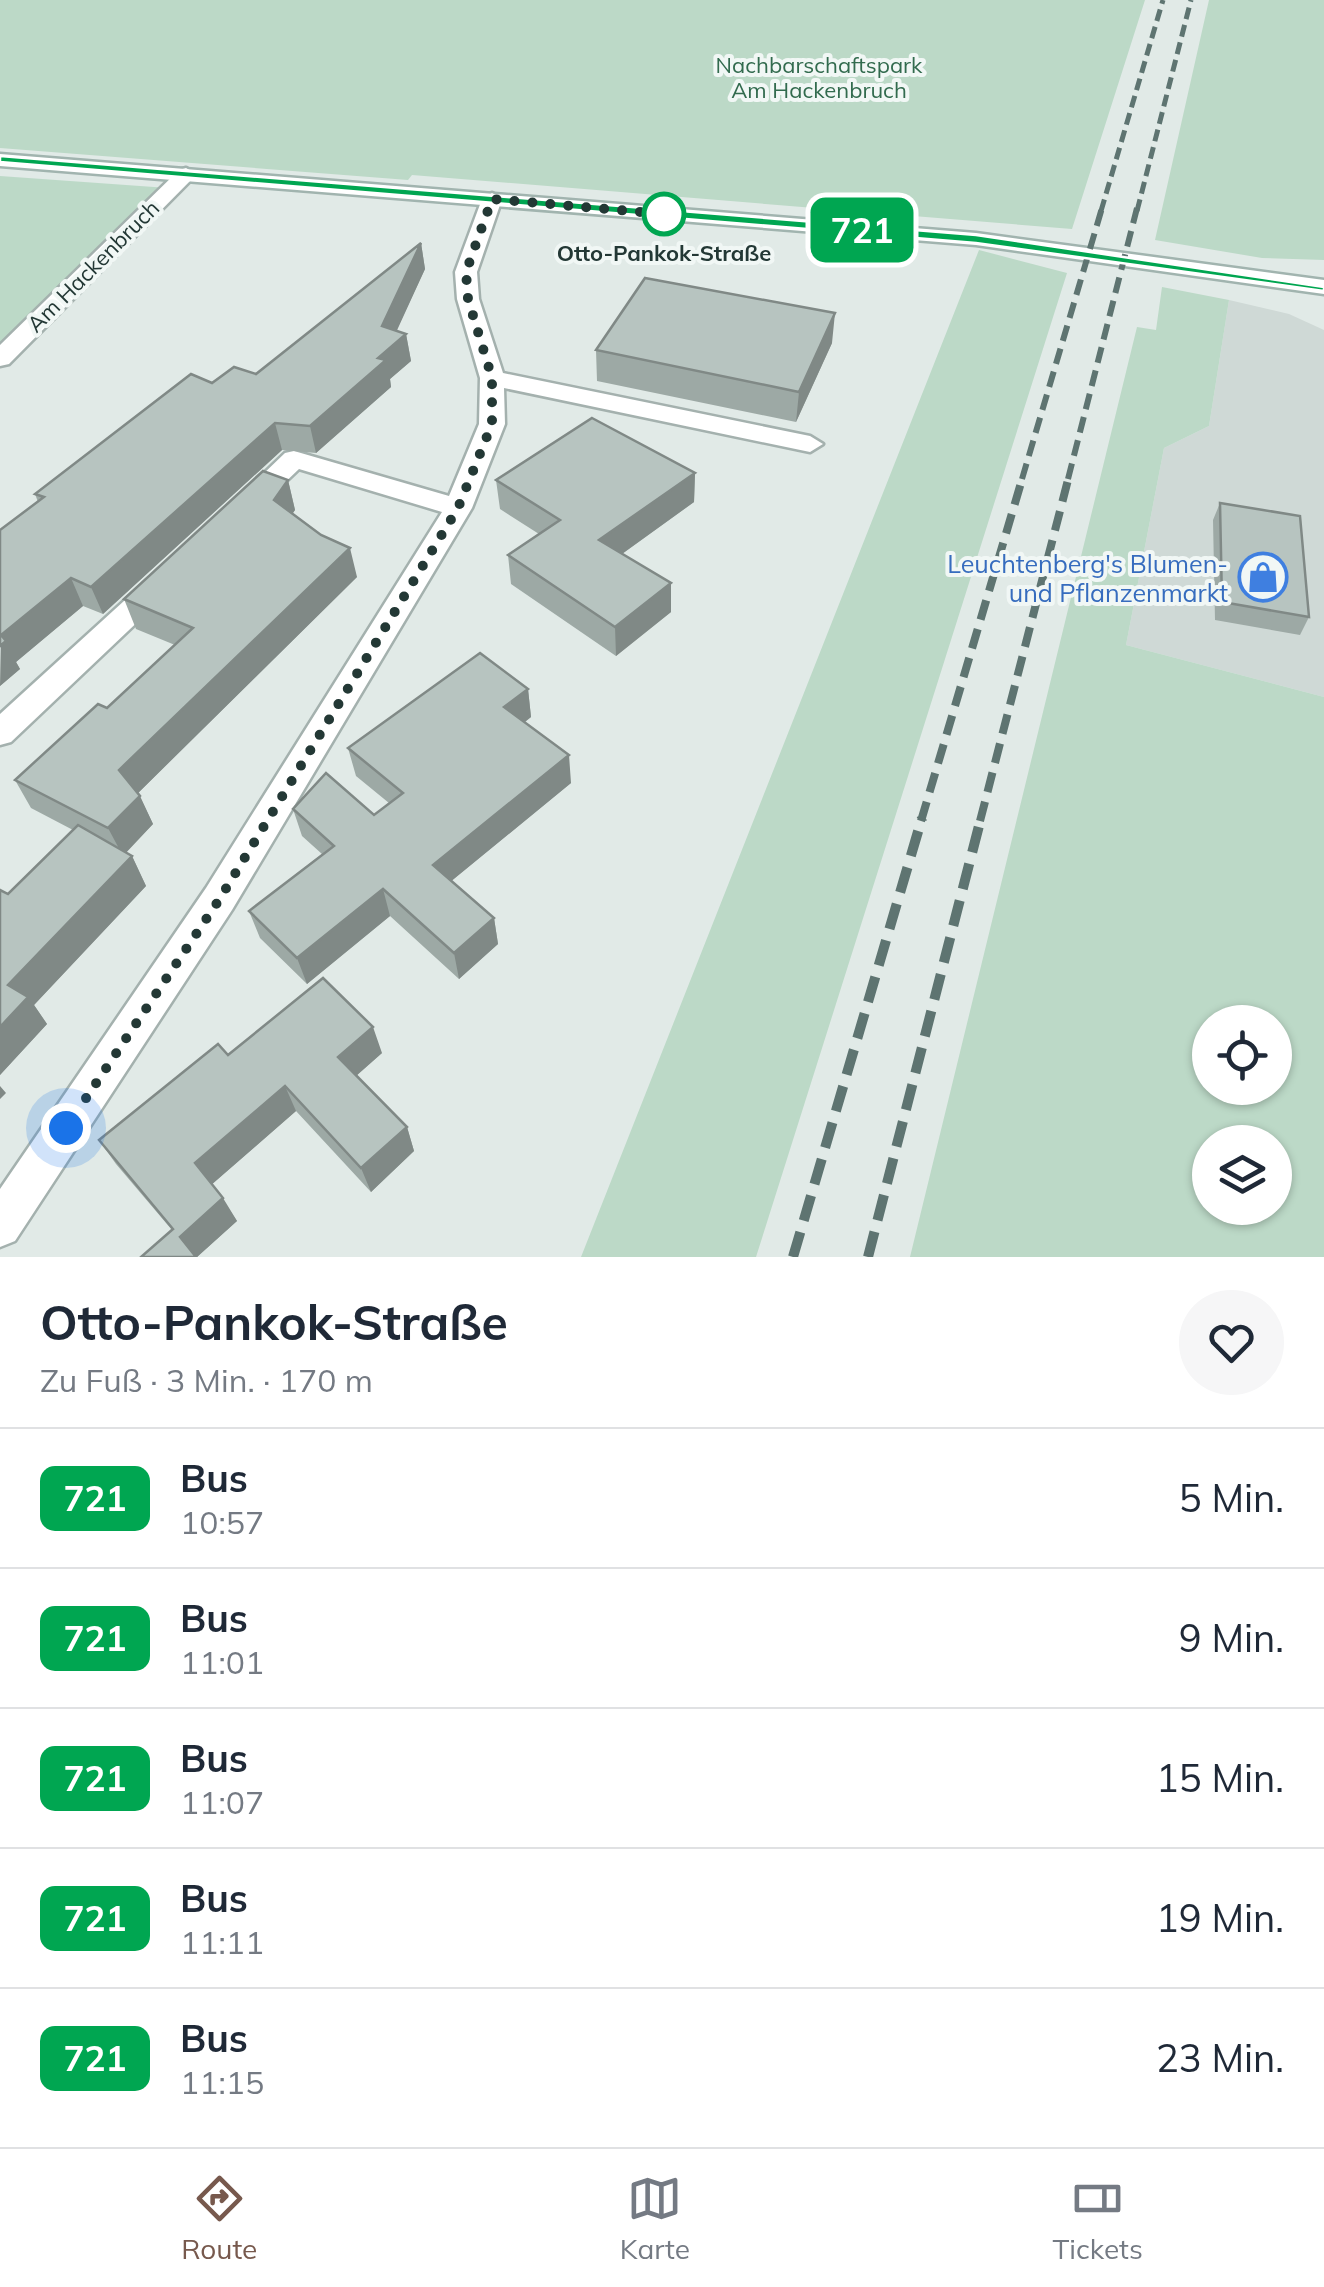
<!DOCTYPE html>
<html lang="de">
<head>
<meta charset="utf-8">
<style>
  :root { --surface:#fff; --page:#f6f6f7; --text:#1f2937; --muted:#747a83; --line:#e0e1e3; --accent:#77594d }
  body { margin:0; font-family:Mulish,sans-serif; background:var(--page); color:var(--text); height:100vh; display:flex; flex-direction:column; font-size:38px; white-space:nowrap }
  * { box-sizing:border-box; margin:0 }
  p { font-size:32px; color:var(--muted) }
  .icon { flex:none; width:55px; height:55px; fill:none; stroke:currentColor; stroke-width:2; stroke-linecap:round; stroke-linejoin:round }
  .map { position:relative; height:1257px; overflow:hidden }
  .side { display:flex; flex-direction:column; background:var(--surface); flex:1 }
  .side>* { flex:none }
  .badge { padding:0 20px; border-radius:15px; font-size:35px; line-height:65px }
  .fabs { position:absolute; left:1192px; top:1005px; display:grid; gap:20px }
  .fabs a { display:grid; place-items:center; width:100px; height:100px; border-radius:50%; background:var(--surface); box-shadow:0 2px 8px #0004; font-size:50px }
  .you { position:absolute; width:50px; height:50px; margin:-25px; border:8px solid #fff; border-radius:50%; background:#1a73e8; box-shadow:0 0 0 15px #1a73e833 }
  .map>.badge { position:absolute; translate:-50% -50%; box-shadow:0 0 0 5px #fff }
  .round { display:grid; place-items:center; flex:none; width:105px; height:105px; border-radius:52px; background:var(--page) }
  .summary { display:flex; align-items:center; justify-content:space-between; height:170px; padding:0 40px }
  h1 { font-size:48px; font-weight:700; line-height:75px }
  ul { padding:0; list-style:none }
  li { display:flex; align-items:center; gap:30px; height:140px; padding:0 40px; border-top:2px solid var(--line) }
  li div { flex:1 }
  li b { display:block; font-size:38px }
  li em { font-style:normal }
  li .badge { min-width:110px; font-weight:700; text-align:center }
  .dock { display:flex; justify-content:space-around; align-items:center; height:140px; border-top:2px solid var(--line); background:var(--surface); font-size:28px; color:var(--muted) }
  .dock a { display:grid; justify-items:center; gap:5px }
  .dock .active { color:var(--accent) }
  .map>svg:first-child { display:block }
</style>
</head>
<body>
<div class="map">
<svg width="1324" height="1257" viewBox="0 0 1324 1257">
  <rect width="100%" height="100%" fill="#e1eae7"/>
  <path fill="#cfd9d6" d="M 1229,300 L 1289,314 L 1324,330 L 1324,697 L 1126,645 L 1164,448 L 1209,426 Z"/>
  <path fill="#bcd9c7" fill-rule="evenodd" d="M 0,0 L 1145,0 L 1072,229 L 412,175 L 408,180 L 0,148 Z
    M 1209,0 L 1324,0 L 1324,260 L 1262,258 L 1155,240 Z
    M 0,176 L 168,188 L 0,352 Z
    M 979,250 L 1067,273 L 756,1257 L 581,1257 Z
    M 1162,287 L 1229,300 L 1209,426 L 1164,448 L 1126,645 L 1324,697 L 1324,1257 L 910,1257 L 1137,327 L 1156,330 ZM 1210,1022 L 1275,1022 L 1275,1088 L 1210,1088 ZM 1210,1142 L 1275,1142 L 1275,1208 L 1210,1208 Z"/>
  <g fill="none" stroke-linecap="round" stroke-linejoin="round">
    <g stroke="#a4b1ae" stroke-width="5">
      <path id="street" d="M 186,168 L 196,174 L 193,178 L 9,364 L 0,366 L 0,345 L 179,170 Z
        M 492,193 L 502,199 L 477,272 L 479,299 L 503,373 L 810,436 L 823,444 L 810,452 L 504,388 L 505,424 L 472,508 L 232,910 L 15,1241 L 0,1247 L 0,1189 L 206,888 L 442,512 L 299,469 L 256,510 L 246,513 L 232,504 L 285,453 L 294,451 L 449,496 L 479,424 L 480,378 L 457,299 L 455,272 L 482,199 Z
        M 157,577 L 167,580 L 172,587 L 167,594 L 11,742 L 0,745 L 0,714 L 147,580 Z"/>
    </g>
    <g stroke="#a1b4af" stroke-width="5">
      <path id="secondary" d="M 0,154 L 976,233 L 1324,280 L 1324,294 L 976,245 L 0,166 Z"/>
    </g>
    <use href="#street" fill="#fff" fill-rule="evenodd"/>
    <use href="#secondary" fill="#fff" fill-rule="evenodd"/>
    <path stroke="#5e7471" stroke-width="5" stroke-dasharray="12 6" stroke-linecap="butt" d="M 1101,211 L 1163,0
      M 1137,211 L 1191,0"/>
    <path stroke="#5e7471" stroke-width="6" stroke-dasharray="16 8" stroke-linecap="butt" d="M 1022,479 L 1102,208
      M 1068,479 L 1137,208"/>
    <path stroke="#5e7471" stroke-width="8" stroke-dasharray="20 10" stroke-linecap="butt" d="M 921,821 L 1023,476
      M 980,821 L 1069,476"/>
    <path stroke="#5e7471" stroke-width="10" stroke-dasharray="26 12" stroke-linecap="butt" d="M 793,1257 L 922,818
      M 868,1257 L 981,818"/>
  </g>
  <path fill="#9da9a5" d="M 421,243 L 425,269 L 396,331 L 406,334 L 411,361 L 390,379 L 391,387 L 316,453 L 282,450 L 103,614 L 83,606 L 16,662 L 20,669 L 0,686 L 38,502 L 35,494 L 212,383 L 256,374 Z
    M 832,343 L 796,422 L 597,381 L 596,350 Z
    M 695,473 L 694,502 L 622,554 L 671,583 L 671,612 L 616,656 L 511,584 L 508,555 L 539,534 L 500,509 L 496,480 Z
    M 288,480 L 295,510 L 292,514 L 357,577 L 138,793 L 153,824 L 125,853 L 132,856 L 146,886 L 34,1005 L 47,1024 L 0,1075 L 0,890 L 8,894 L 73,830 L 31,808 L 15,780 L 107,708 L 175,645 L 136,629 L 124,599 Z
    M 1220,503 L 1309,617 L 1300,635 L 1215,620 L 1213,520 Z
    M 528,689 L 531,717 L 525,722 L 571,783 L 451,881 L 494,918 L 498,944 L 459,979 L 390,916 L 307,984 L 260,938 L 249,911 L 322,854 L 302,836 L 293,809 L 374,815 L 389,803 L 356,776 L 348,748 Z
    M 382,1053 L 356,1076 L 407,1127 L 414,1151 L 371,1192 L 296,1111 L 212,1184 L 237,1221 L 197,1257 L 141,1257 L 172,1230 L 116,1164 L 99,1140 L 228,1055 Z"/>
  <path fill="#808986" d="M 421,243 L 425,269 L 388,350 L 406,334 L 411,361 L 390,379 L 391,387 L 316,453 L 310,426 L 378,358 L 382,326 Z
    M 835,313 L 832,343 L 796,422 L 799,392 Z
    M 275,423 L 282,450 L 103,614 L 91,587 Z
    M 695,473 L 694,502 L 601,569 L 599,540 Z
    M 288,480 L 295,510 L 282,529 L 274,500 Z
    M 350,548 L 357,577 L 132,799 L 119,770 Z
    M 71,578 L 83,606 L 16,662 L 20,669 L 0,686 L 1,635 Z
    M 671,583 L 671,612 L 616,656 L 615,627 Z
    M 528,689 L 531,717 L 508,735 L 504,707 Z
    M 569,755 L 571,783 L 438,892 L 433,865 Z
    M 140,796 L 153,824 L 123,856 L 108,828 Z
    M 132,856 L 146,886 L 34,1005 L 47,1024 L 0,1075 L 0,1027 L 8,985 Z
    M 383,889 L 390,916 L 307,984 L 297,958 Z
    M 494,918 L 498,944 L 459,979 L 454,953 Z
    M 373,1027 L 382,1053 L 348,1083 L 338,1057 Z
    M 0,1086 L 6,1093 L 0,1099 Z
    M 285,1086 L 296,1111 L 210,1186 L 195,1163 Z
    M 407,1127 L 414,1151 L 371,1192 L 361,1168 Z
    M 223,1198 L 237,1221 L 197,1257 L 194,1257 L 180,1237 Z"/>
  <path fill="#b7c4c0" stroke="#808986" stroke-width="2.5" d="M 421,243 L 382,326 L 406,334 L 378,358 L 386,360 L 310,426 L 275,423 L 91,587 L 71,578 L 1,635 L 6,641 L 0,646 L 0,530 L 44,497 L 35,494 L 191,374 L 212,383 L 234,367 L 256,374 Z
    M 645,278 L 835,313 L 799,392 L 596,350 Z
    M 592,418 L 695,473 L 599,540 L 671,583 L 615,627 L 508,555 L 560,520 L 496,480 Z
    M 263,471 L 288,480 L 274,500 L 321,535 L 350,548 L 119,770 L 140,796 L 108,828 L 15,780 L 98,704 L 107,708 L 193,628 L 124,599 Z
    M 1220,503 L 1300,516 L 1309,617 L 1222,602 Z
    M 480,653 L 528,689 L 504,707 L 569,755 L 433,865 L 494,918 L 454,953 L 383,889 L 297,958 L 249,911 L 334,846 L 293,809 L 326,773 L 374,815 L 403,793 L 348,748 Z
    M 78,825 L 132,856 L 8,985 L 28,997 L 0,1027 L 0,890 L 8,894 Z
    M 323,978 L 373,1027 L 338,1057 L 407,1127 L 361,1168 L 285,1086 L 195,1163 L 223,1198 L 180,1237 L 196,1257 L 141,1257 L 173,1229 L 99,1140 L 218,1044 L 228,1055 Z"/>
  <path fill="#00a651" stroke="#fff" stroke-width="2.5" d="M 0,156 L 976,235 L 1324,287 L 1324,291 L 976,243 L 0,162 Z"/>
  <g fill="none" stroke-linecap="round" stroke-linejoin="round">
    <path stroke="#233835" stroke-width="10" stroke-dasharray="0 18" d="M 66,1128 L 219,900 L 458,508 L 492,424 L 492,378 L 468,299 L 466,272 L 492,199 L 664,214"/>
  </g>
  <defs>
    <g id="shop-ring" transform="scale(2.5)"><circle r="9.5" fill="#f1f7f5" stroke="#3f7fe0" stroke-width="1.5"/><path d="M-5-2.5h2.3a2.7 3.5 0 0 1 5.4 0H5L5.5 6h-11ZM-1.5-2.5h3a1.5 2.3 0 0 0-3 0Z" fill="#3f7fe0"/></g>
  </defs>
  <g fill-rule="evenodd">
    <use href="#shop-ring" x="1263" y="577"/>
  </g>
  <circle fill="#fff" stroke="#00a651" stroke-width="5" cx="664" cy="214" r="20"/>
  <g text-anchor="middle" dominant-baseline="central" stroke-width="8" stroke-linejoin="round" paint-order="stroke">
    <g font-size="22" fill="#326b4e" stroke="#f1f7f5">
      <text x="819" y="65">Nachbarschaftspark<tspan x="819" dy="25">Am Hackenbruch</tspan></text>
    </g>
    <g font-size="22" font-weight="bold" fill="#233835" stroke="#f1f7f5">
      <text x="664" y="253">Otto-Pankok-Straße</text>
    </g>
    <g font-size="22" fill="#233835" stroke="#f1f7f5">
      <text transform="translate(93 266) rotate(-45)">Am Hackenbruch</text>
    </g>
    <g font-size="25" fill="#366cbe" stroke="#f1f7f5" text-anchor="end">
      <text x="1228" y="563">Leuchtenberg's Blumen-<tspan x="1228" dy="29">und Pflanzenmarkt</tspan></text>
    </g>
  </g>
</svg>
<div class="fabs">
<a><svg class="icon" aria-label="locate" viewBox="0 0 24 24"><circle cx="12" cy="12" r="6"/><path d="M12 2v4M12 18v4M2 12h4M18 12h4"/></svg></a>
<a><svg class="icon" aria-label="layers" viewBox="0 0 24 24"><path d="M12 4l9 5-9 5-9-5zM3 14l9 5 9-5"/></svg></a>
</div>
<div class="you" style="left:66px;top:1128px"></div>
<b class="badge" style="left:862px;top:230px;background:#00a651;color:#fff">721</b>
</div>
<section class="side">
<div class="summary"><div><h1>Otto-Pankok-Straße</h1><p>Zu Fuß · 3 Min. · 170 m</p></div><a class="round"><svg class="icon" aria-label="heart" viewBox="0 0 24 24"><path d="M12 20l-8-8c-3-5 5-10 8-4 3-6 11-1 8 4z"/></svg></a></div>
<ul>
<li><span class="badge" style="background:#00a651;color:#fff">721</span><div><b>Bus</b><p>10:57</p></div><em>5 Min.</em></li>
<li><span class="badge" style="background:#00a651;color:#fff">721</span><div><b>Bus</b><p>11:01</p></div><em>9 Min.</em></li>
<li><span class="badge" style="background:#00a651;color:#fff">721</span><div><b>Bus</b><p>11:07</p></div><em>15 Min.</em></li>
<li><span class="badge" style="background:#00a651;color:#fff">721</span><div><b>Bus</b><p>11:11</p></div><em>19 Min.</em></li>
<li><span class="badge" style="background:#00a651;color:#fff">721</span><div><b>Bus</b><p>11:15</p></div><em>23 Min.</em></li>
</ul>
</section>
<nav class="dock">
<a class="active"><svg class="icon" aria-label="directions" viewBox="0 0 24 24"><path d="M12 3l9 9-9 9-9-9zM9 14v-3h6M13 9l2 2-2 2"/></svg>Route</a>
<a><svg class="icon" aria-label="map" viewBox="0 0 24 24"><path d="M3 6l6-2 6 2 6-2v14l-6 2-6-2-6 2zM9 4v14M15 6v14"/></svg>Karte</a>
<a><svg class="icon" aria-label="tickets" viewBox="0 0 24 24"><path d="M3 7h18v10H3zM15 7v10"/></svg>Tickets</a>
</nav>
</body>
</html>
